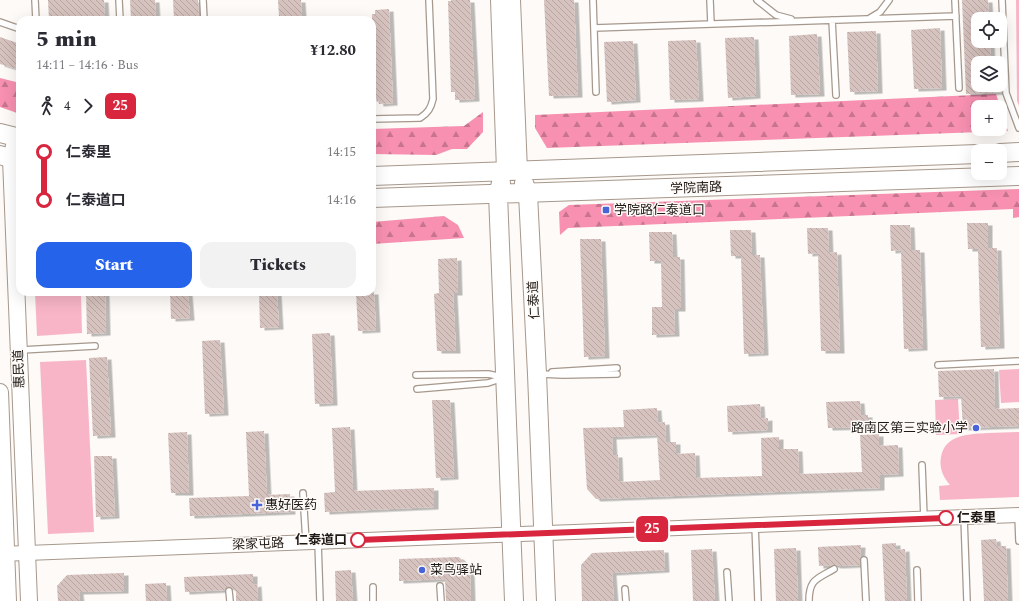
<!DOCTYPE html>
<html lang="en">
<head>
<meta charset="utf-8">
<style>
  :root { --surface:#fff; --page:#f2f2f3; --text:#2b2b33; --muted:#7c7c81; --accent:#2563eb }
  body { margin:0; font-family:Spectral,"Noto Sans SC",serif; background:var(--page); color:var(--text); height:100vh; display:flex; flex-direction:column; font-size:15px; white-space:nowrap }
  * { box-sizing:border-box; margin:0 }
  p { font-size:13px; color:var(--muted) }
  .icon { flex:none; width:22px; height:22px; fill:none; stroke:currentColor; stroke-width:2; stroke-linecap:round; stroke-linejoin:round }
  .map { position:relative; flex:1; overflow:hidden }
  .details { position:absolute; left:16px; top:16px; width:360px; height:280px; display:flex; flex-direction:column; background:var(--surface); border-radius:12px; box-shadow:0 4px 16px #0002 }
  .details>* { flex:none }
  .badge { padding:0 8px; border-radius:6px; font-size:14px; line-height:26px }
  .controls { position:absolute; left:971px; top:12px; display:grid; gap:8px }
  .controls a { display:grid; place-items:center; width:36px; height:36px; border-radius:8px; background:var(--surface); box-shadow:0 4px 16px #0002; font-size:20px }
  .map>.badge { position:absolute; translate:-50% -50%; box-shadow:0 0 0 2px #fff }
  .legs { display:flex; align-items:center; gap:6px; height:44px; padding:0 20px; font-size:13px }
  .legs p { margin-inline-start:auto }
  .overview { display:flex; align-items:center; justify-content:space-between; height:68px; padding:0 20px }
  h1 { font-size:22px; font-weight:800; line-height:30px }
  .cta { display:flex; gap:8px; margin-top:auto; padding:8px 20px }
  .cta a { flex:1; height:46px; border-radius:12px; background:var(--accent); color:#fff; font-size:16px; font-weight:800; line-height:46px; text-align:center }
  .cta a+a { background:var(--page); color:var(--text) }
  ul { padding:0 20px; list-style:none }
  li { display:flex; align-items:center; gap:14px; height:48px; font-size:15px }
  li i { display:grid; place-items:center; width:6px; height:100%; margin:0 5px; background:currentColor }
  li i::after { content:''; width:10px; height:10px; margin:-5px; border:3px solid; border-radius:50%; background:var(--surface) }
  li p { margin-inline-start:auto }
  li:first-child i { background:linear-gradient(#0000 50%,currentColor 0) }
  li:last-child i { background:linear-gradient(currentColor 50%,#0000 0) }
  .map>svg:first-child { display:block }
</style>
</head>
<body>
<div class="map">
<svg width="1019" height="601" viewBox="0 0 1019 601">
  <defs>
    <pattern id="forest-firs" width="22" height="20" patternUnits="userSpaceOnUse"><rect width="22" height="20" fill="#f790b1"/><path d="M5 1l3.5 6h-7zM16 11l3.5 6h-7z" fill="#c7758f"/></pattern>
    <pattern id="building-back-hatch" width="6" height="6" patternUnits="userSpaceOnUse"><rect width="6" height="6" fill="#d6c2be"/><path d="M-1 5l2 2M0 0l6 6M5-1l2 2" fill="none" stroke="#b7a6a2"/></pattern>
    <filter id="shadow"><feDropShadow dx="4.5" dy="2.5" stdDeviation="0" flood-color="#0004"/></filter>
  </defs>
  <rect width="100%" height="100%" fill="#fdfaf7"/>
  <path fill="url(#forest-firs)" fill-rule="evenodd" d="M 0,78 L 20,83 L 20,114 L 0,107 Z
    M 996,94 L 1008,131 L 547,148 L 535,128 L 535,115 ZM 978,107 L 1000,107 L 1000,129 L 978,129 Z
    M 483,112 L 483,132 L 467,149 L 452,149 L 436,155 L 372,154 L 372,129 L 464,126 Z
    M 1019,189 L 1019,217 L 1013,218 L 1013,209 L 568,228 L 560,235 L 559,212 L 569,205 Z
    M 444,216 L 458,225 L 464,238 L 372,244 L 372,222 Z"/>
  <path fill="#f8b5c8" d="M 1016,0 L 1019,0 L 1019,106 L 1017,101 Z
    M 35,292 L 81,292 L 82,333 L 37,336 Z
    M 86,360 L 94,532 L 48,534 L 40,362 Z
    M 1019,369 L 1019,402 L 1001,403 L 999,370 Z
    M 958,399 L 960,434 L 936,435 L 935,400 Z
    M 1019,432 L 1019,497 L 940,500 L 939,486 L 950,485 C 943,477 939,468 941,457 C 945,434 970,434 988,433 C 998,433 1009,432 1019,432 Z"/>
  <path fill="url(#building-back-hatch)" fill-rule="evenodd" filter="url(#shadow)" d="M 48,0 L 104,0 L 105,20 L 49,20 Z
    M 130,0 L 155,0 L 156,20 L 131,20 Z
    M 173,0 L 198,0 L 199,20 L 174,20 Z
    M 278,0 L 301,0 L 302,16 L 279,17 Z
    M 451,0 L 470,0 L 475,99 L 455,100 L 455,92 L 451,92 L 448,1 L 451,1 Z
    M 544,0 L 574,0 L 578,95 L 549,96 Z
    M 962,0 L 988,0 L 989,19 L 978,19 L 978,41 L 990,41 L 991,63 L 978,63 L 978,85 L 1001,85 L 1002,92 L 966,94 Z
    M 389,9 L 393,103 L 379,104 L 378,99 L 372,99 L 372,14 L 375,14 L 375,10 Z
    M 940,28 L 942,88 L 914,89 L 911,30 Z
    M 876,31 L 878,91 L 850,92 L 847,32 Z
    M 817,34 L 820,94 L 791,95 L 789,36 Z
    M 0,37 L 20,44 L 20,70 L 0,64 Z
    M 754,37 L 756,96 L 728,98 L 725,38 Z
    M 696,40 L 699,99 L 670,100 L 668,41 Z
    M 633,41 L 636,100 L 607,102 L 604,42 Z
    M 967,223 L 988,223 L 988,248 L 997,248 L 1000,346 L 981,347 L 978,249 L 968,249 Z
    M 890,225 L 910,225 L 911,250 L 920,250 L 923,348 L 904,349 L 901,250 L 891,251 Z
    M 807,228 L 828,228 L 829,253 L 837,252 L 840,351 L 821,351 L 818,253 L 808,254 Z
    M 730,230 L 751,230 L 752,255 L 760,255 L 764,353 L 744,354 L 741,256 L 731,256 Z
    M 649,232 L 672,232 L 673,257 L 680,257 L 681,309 L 674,309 L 675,334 L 652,335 L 652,307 L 662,307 L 661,261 L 650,261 Z
    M 580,239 L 601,239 L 605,356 L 584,357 Z
    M 457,258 L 458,293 L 453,293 L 456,351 L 437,351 L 434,294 L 439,293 L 438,259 Z
    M 86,292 L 105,292 L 106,333 L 87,334 Z
    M 170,292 L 188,292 L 190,318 L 171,319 Z
    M 259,292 L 277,292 L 279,327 L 260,328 Z
    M 356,292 L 374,292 L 376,330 L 358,331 Z
    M 330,333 L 333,403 L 315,404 L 312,334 Z
    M 220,340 L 224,413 L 205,414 L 202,341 Z
    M 107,357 L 111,435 L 93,436 L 89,358 Z
    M 994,369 L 995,409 L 1019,408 L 1019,426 L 963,428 L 961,396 L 939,397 L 938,371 Z
    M 432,400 L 450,400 L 454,477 L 436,478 Z
    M 860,401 L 861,415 L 868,415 L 868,427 L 828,428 L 826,402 Z
    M 760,404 L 761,419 L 768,418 L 768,430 L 728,432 L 727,406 Z
    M 657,408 L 658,423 L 665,422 L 666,442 L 676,442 L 676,454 L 695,453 L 696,478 L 762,476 L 761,438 L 779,437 L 779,449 L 798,449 L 799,474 L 862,472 L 860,435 L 879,434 L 879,446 L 898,445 L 899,474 L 880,475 L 880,488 L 596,499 L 587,489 L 583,428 L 624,427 L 623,410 ZM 657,435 L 660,480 L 619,482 L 618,455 L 613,455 L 612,437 Z
    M 350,427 L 353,491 L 434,488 L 434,507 L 325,512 L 324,493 L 335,492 L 332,428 Z
    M 264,431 L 267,495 L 290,494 L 291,512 L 190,516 L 189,498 L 249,496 L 246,432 Z
    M 187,432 L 189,493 L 171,493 L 168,433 Z
    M 94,456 L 112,456 L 115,516 L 96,517 Z
    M 996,539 L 997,546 L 1006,546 L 1008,601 L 984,601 L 981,540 Z
    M 896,543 L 896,550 L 905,549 L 907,601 L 885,601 L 882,544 Z
    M 861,545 L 860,565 L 837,566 L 834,565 L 819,566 L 818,547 Z
    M 796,548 L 798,601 L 776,601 L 774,549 Z
    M 712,549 L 715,601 L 693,601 L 691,550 Z
    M 664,550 L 665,570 L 612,573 L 614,601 L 582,601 L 581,565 L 592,553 Z
    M 459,557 L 470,568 L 471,601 L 446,601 L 445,579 L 399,581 L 399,559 Z
    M 351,570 L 353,601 L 336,601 L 335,571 Z
    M 124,573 L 124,591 L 79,592 L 80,601 L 58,601 L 57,586 L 67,575 Z
    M 253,574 L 253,585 L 257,584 L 258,601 L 236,601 L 236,590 L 233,590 L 229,587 L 225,590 L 185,592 L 184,577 Z
    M 166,583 L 167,601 L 146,601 L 145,584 Z"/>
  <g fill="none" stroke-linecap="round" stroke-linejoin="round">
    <g stroke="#a6988c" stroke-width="8">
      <path id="service" d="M 35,0 L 36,20
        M 119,0 L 120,20
        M 203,0 L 204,20
        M 593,0 L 596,92
        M 710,0 L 711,24
        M 757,0 L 776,15 L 791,19
        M 955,0 L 959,88
        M 1002,0 L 1006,93 L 1019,128
        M 870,18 L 880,12 L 889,0
        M 832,20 L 836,95
        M 0,22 L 20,29
        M 594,28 L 956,16
        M 372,119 L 420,118 C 428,113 431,108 433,99 L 429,0
        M 21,350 L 95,346
        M 938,365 L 1019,361
        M 552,372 L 617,368
        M 540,374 L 563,375 L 617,374
        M 416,375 L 488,374 L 503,377
        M 417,389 L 488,383 L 503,378
        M 922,465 L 924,518
        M 303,493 L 306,542
        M 1018,515 L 1019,541
        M 964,517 L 967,601
        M 755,525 L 758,601
        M 318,542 L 320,601
        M 864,560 L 866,601
        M 917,570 L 918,601
        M 727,572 L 729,601
        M 440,586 L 441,601
        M 373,587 L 373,601
        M 625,589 L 626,601
        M 229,591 L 230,601
        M 809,601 C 809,579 817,579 834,569"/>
    </g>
    <g stroke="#a6988c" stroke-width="16">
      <path id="tertiary" d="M 0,554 L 1019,515"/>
    </g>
    <g stroke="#a6988c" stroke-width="18">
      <path id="secondary" d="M 499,0 L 505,171
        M 512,0 L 519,171
        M 16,137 L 11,159 L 29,601
        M 0,392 L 8,601"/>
    </g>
    <g stroke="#a6988c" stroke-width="20">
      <path id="primary" d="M 0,133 L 20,138
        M 1000,153 L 1019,152
        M 0,155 L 20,161
        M 372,176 L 978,154
        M 501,183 L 498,194 L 514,601
        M 524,183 L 528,194 L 537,374 L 546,601
        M 372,198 L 1019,176"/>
    </g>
    <use href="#service" stroke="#fff" stroke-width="5.5"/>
    <use href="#tertiary" stroke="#fff" stroke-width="14"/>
    <use href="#secondary" stroke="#fff" stroke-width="16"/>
    <use href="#primary" stroke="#fff" stroke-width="18"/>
  </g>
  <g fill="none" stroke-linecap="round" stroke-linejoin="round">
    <g stroke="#fff" stroke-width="9">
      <path id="line-1" d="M 358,540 L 946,518"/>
    </g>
    <use href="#line-1" stroke="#d7263d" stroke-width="6"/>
  </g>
  <g fill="#4864d8" stroke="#fdfaf7" stroke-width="1.5">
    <rect x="602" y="206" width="8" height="8" rx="2"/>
    <circle cx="976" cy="428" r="4"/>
    <path d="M255 499h4v4h4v4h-4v4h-4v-4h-4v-4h4z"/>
    <circle cx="422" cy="570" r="4"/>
  </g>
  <g fill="#fff" stroke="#d7263d" stroke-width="2">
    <circle cx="946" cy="518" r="7"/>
    <circle cx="358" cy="540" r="7"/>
  </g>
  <g text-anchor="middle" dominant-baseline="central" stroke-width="3" stroke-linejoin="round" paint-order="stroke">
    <g font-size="13" fill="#1f1915" stroke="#fdfaf7">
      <text transform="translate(696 188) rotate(-2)">学院南路</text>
      <text transform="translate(534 300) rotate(-93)">仁泰道</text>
      <text transform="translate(19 369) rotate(-92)">惠民道</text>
      <text transform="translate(258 544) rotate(-2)">梁家屯路</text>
    </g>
    <g font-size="13" fill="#1f1915" stroke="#fdfaf7" text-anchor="start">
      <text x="614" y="210">学院路仁泰道口</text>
      <text x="968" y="428" text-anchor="end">路南区第三实验小学</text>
      <text x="265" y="505">惠好医药</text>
      <text x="430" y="570">菜鸟驿站</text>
    </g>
    <g font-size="13" font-weight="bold" fill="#1f1915" stroke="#fdfaf7" text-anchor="start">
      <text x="957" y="518">仁泰里</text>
      <text x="347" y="540" text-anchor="end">仁泰道口</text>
    </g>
  </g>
</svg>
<div class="controls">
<a><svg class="icon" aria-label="locate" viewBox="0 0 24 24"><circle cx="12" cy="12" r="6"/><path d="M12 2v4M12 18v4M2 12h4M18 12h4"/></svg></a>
<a><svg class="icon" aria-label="layers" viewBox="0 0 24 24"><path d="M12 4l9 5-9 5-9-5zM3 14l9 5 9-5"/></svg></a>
<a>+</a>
<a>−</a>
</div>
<b class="badge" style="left:652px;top:529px;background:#d7263d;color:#fff">25</b>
<section class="details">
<div class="overview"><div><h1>5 min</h1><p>14:11 – 14:16 · Bus</p></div><b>¥12.80</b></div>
<div class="legs"><svg class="icon" aria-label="walk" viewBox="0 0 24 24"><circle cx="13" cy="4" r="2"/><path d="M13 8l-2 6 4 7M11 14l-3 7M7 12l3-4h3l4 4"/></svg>4<svg class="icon" aria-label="forward" viewBox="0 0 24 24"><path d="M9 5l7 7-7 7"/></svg><b class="badge" style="background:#d7263d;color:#fff">25</b></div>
<ul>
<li><i style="color:#d7263d"></i><b>仁泰里</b><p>14:15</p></li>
<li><i style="color:#d7263d"></i><b>仁泰道口</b><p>14:16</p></li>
</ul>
<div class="cta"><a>Start</a><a>Tickets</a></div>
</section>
</div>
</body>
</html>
